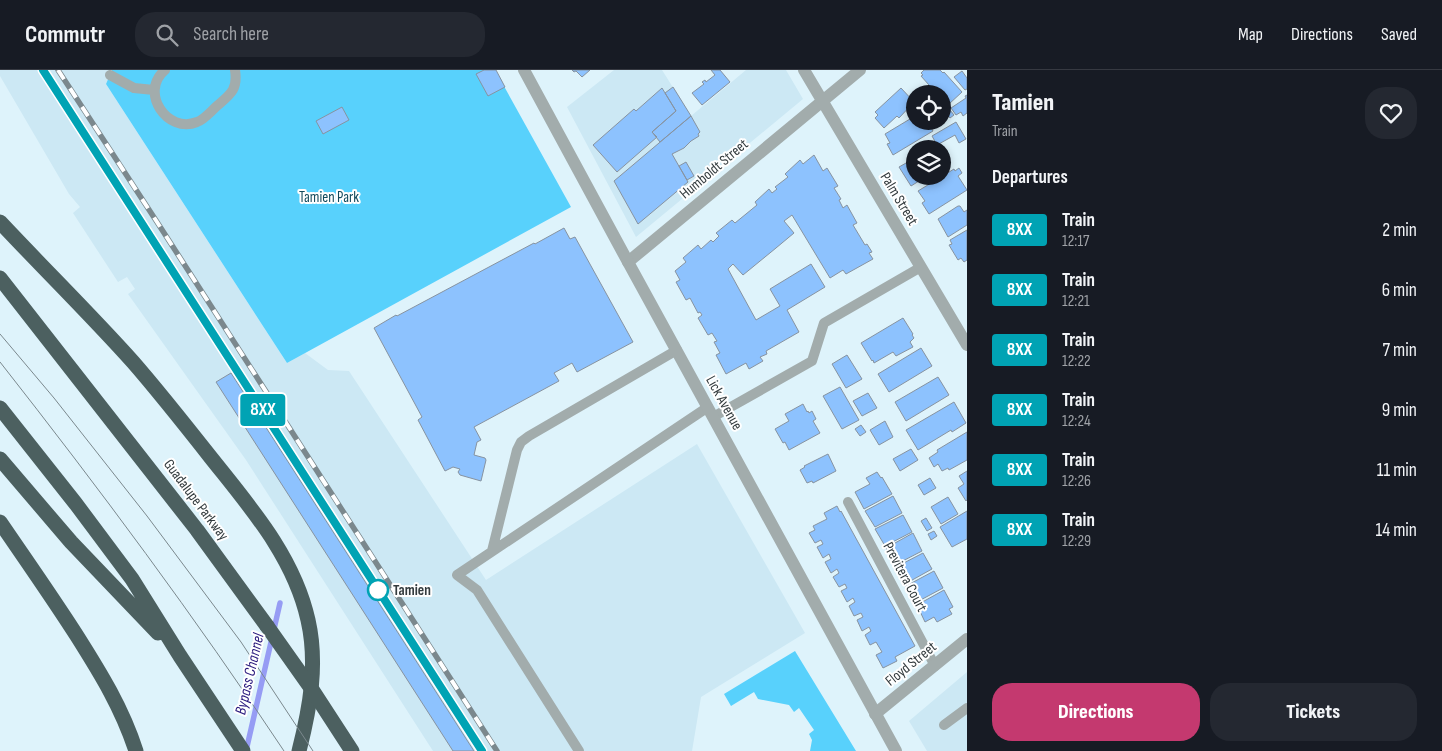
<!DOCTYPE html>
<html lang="en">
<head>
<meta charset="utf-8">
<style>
  :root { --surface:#171b24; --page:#242831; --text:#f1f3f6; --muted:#9ea1a6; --line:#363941; --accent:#c4396f }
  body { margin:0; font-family:"Sofia Sans Condensed",sans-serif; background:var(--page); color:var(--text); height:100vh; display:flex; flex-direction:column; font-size:19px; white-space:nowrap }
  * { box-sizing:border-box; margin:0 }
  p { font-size:16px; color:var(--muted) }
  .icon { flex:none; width:28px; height:28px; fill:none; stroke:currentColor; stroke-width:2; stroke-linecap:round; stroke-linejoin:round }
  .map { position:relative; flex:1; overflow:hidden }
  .sheet { display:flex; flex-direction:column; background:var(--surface); width:475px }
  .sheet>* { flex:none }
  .badge { padding:0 10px; border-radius:4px; font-size:18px; line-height:32px }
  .controls { position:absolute; left:906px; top:15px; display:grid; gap:10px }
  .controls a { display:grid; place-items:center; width:45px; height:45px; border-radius:50%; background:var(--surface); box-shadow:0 2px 8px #0003; font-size:25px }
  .map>.badge { position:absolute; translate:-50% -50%; box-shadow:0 0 0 2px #fff }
  h2 { padding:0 25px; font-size:19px; line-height:45px }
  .round { display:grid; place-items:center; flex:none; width:52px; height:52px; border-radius:20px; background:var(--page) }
  .head { display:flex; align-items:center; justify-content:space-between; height:85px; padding:0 25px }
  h1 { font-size:24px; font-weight:800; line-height:38px }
  .cta { display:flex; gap:10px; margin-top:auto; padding:10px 25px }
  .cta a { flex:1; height:58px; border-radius:20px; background:var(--accent); color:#fff; font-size:20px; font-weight:800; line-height:58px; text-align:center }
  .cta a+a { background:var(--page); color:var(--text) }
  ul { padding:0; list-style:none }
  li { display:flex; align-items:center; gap:15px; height:60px; padding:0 25px }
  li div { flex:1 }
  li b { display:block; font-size:19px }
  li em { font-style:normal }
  li .badge { min-width:55px; font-weight:700; text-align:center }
  header { display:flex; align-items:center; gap:30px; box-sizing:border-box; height:70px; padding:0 25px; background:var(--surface); border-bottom:1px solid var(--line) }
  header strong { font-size:24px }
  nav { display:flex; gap:28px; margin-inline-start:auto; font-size:18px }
  .search { width:350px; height:45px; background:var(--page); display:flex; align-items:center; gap:12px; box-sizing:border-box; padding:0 18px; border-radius:20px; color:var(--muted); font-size:19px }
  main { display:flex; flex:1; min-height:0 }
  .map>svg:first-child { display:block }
</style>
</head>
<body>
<header>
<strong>Commutr</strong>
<div class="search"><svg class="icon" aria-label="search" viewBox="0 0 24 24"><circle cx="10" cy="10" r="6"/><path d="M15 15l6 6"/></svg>Search here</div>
<nav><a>Map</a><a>Directions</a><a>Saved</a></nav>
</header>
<main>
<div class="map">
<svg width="967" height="681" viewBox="0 0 967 681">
  <rect width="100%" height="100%" fill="#def3fb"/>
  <path fill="#cce8f4" d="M 0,0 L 112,0 L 106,14 L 287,293 L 305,283 L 328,300 L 349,301 L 486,510 L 697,374 L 805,563 L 701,627 L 692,681 L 433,681 L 246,390 L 128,224 L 135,219 L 127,207 L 118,212 L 73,143 L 80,137 L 69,124 L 0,6 Z
    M 614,0 L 662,0 L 691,46 L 746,0 L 786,0 L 803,29 L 636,167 L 567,37 Z
    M 967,602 L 967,681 L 927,681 L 909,651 Z"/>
  <path fill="#58d1fc" d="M 112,0 L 495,0 L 571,137 L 287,293 L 106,14 Z
    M 795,581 L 856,681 L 810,681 L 812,670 L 809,664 L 814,660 L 799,638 L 794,642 L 789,635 L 758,629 L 754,622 L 731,636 L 724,624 Z"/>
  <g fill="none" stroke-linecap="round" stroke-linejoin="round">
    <path stroke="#969cf4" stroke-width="5.5" d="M 246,681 L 280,533"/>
  </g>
  <path fill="#8dc2fe" stroke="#8793a0" d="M 484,0 L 496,0 L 505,17 L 488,26 L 476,4 Z
    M 572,0 L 590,0 L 582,7 L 576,1 L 574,2 Z
    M 711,0 L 720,0 L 730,12 L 702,35 L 692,23 L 704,14 L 702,12 L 705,10 L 706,12 L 715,5 Z
    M 924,0 L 940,0 L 943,3 L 944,2 L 962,22 L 949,34 L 946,31 L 945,33 L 942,30 L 942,24 L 937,24 L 921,6 L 923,5 L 921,3 Z
    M 962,1 L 967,8 L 967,19 L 965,20 L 954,7 Z
    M 673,17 L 691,46 L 660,72 L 652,62 L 676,41 L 665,23 Z
    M 662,18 L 676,41 L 652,62 L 657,67 L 617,102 L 593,75 L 634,39 L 636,41 Z
    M 901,18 L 914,32 L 899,48 L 897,46 L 884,58 L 875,48 L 878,45 L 875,42 Z
    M 967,25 L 967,43 L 963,46 L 961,42 L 956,45 L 951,38 L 966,28 L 965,26 Z
    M 342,37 L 349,50 L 323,64 L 316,51 Z
    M 950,40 L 954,45 L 950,48 L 946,43 Z
    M 691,46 L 700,62 L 698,64 L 699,66 L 691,71 L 684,78 L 672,84 L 688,112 L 638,154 L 614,111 Z
    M 915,46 L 915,51 L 927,51 L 933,61 L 893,85 L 887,74 L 890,73 L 885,64 Z
    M 956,52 L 966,69 L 959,73 L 955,65 L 937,75 L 932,66 Z
    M 814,85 L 823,101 L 827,98 L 838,116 L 834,118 L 841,129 L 839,130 L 843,138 L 847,135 L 857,153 L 853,155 L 865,175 L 867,174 L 872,182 L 869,183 L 873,189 L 846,204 L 843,200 L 830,208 L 792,145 L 784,151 L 794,163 L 776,178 L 743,205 L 733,194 L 728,199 L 756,250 L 780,236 L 770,219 L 811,194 L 825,217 L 787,240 L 799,262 L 766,281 L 767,284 L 760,287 L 763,291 L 749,299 L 746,293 L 726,304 L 716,285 L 720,283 L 714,272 L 717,271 L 712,263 L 708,265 L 698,248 L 702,245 L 700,242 L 698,243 L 690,228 L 686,230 L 676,212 L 680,210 L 675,201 L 686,192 L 683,188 L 698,175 L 701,179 L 711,170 L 713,172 L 719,166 L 716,163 L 732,150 L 735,153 L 757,135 L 755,132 L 769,119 L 772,123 L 777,119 L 775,117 L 788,107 L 785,104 L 800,90 L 803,94 Z
    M 915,88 L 915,106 L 927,106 L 911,116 L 899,97 Z
    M 686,92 L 694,106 L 687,110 L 679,96 Z
    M 959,98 L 962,103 L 958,106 L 967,120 L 929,144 L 922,133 L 925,131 L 918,121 L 954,99 L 955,101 Z
    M 958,136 L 960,136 L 964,142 L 967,140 L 967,155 L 948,167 L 938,149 Z
    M 564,158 L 570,169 L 575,167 L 633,272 L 577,302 L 572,293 L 554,303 L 559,311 L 474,357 L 481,370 L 477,372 L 474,385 L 485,388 L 486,390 L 481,411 L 460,405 L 458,402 L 460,399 L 453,397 L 445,401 L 418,350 L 422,347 L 374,258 L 396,245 L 397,246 L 534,173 L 535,174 Z
    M 967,160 L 967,190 L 964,192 L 961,188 L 958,190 L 949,175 L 952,174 L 950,170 Z
    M 903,248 L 913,264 L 912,265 L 914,268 L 910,272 L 913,277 L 896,286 L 893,282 L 874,293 L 873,290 L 872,291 L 861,273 Z
    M 921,278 L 932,296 L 889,322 L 878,304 Z
    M 847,285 L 862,309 L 846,318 L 832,294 Z
    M 231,303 L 474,681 L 453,681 L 216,312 Z
    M 938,307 L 949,325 L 906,351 L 895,332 Z
    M 840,317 L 859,350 L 842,359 L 823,326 Z
    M 868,323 L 877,338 L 862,346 L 853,331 Z
    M 954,332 L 966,353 L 952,362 L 951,360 L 918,380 L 906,360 Z
    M 803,334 L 807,342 L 808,341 L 809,343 L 812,341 L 816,349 L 813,351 L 820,363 L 789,380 L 785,372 L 783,373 L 775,359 L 789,351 L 785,344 Z
    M 885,351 L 893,367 L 879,375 L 870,360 Z
    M 861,355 L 866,362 L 860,366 L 855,359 Z
    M 967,362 L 967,390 L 949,400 L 948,398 L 942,401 L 938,394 L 934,397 L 929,388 L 938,382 L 937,380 Z
    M 911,379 L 918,390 L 900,401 L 893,389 Z
    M 828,384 L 836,401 L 813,413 L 812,411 L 807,413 L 800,400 L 805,397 L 804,396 Z
    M 967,401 L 967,430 L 966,431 L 958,418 L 964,414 L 959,406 Z
    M 877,402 L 881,408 L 882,407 L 892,424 L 864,439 L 855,422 L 870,414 L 866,408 Z
    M 930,408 L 936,418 L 924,425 L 918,415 Z
    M 893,426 L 902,443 L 875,457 L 865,441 Z
    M 948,427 L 958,444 L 941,454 L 931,437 Z
    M 837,436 L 840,442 L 841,441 L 915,576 L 895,587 L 897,591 L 883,598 L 876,585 L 882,582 L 876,572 L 870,575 L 865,565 L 871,561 L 869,557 L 862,561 L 857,550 L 863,547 L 861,543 L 854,546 L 849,536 L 855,532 L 853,528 L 847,532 L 841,521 L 847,518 L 845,514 L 839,517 L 833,507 L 839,503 L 837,499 L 831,503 L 825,492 L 831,489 L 829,484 L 823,488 L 817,477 L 823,474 L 821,470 L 815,473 L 809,463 L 815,460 L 813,456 L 827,449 L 824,443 Z
    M 967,441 L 967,469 L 952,477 L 940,457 Z
    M 903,445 L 912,462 L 885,476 L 875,459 Z
    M 926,448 L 932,458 L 927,461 L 921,451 Z
    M 934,461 L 937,466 L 931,470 L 928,464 Z
    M 913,463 L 922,481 L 895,495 L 886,478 Z
    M 923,483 L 932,499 L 905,514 L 896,497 Z
    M 934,501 L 943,518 L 915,533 L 906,516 Z
    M 944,520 L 953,537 L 949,539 L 952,544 L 937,552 L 934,547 L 925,552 L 917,535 Z"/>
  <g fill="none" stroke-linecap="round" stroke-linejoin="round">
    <path stroke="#a2acac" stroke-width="10" d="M 165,0 C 139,22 167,64 197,52 C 204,50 211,41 218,35 C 231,24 238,19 235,0
      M 110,5 L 134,18 L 154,20
      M 713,347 L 812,291 L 824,253 L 921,197
      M 848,432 L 935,596
      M 492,481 L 517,380 L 521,372 L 529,366 L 677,280
      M 944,655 L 967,638
      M 579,681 L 477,520 L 457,505 L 708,337"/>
    <path stroke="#a2acac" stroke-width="12" d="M 804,0 L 967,275
      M 628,192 L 860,0
      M 875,644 L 967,569"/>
    <path stroke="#a2acac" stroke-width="12" d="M 524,0 L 628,192 L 896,681"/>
    <path stroke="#4c6060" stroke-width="15" d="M 0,152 C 44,199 90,244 133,292 C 160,323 186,356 212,389 C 251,438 294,487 308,550 C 318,594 310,638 299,681
      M 0,208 L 197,460 L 267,556
      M 0,338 L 76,434 L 132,509 L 180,586 L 243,681
      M 0,389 L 71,472 L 158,563
      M 0,452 C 26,490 52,527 77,566 C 101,604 122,638 136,681"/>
    <path stroke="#7b888d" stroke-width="1" d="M 0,264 L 54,328 L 147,446 L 241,572 L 313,681
      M 0,292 C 99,418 195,547 284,681"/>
    <g stroke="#7b888d" stroke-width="5.5">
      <path id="rail" d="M 43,0 L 482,681
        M 58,0 L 157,152 L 497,681"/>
    </g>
    <use href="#rail" stroke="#fff" stroke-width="4" stroke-dasharray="11" stroke-linecap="butt"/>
    <path stroke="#4c6060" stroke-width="15" d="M 267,556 L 313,621 L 352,681"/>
  </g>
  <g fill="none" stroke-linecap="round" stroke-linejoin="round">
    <g stroke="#fff" stroke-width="11">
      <path id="line" d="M 43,0 L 482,681"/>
    </g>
    <use href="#line" stroke="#00a3b4" stroke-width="8"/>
  </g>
  <circle fill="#fff" stroke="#00a3b4" stroke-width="2.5" cx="378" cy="520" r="10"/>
  <g text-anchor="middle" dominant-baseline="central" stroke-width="4" stroke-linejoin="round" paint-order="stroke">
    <g font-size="15" fill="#333b3e" stroke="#fff">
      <text transform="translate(714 99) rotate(-40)">Humboldt Street</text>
      <text transform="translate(899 129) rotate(59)">Palm Street</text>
      <text transform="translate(724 333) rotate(61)">Lick Avenue</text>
      <text transform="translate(196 430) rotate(53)">Guadalupe Parkway</text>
      <text transform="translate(905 507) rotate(62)">Previtera Court</text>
      <text transform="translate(911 594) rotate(-39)">Floyd Street</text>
    </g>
    <g font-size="15" fill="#134a5c" stroke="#fff">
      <text x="329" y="127">Tamien Park</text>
    </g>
    <g font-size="15" font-weight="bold" fill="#333b3e" stroke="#fff" text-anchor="start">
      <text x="393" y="520">Tamien</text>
    </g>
    <g font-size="16" font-style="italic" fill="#28177c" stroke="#fff">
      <text transform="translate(250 604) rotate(-77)">Bypass Channel</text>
    </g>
  </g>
</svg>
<div class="controls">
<a><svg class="icon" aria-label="locate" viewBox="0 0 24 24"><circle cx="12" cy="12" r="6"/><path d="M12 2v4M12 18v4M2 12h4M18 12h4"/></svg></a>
<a><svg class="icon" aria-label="layers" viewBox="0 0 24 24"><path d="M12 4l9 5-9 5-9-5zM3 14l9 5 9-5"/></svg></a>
</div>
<b class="badge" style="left:263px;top:340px;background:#00a3b4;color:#fff">8XX</b>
</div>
<section class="sheet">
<div class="head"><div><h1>Tamien</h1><p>Train</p></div><a class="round"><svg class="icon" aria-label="heart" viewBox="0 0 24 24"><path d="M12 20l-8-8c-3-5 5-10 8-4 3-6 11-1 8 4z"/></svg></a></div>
<h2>Departures</h2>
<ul>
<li><span class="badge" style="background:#00a3b4;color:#fff">8XX</span><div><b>Train</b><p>12:17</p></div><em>2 min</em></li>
<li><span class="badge" style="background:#00a3b4;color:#fff">8XX</span><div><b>Train</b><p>12:21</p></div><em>6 min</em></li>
<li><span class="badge" style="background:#00a3b4;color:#fff">8XX</span><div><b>Train</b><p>12:22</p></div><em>7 min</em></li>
<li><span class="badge" style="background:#00a3b4;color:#fff">8XX</span><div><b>Train</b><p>12:24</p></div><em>9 min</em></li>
<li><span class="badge" style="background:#00a3b4;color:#fff">8XX</span><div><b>Train</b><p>12:26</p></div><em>11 min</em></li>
<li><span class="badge" style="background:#00a3b4;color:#fff">8XX</span><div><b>Train</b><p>12:29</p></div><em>14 min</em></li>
</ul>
<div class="cta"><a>Directions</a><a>Tickets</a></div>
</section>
</main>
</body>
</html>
